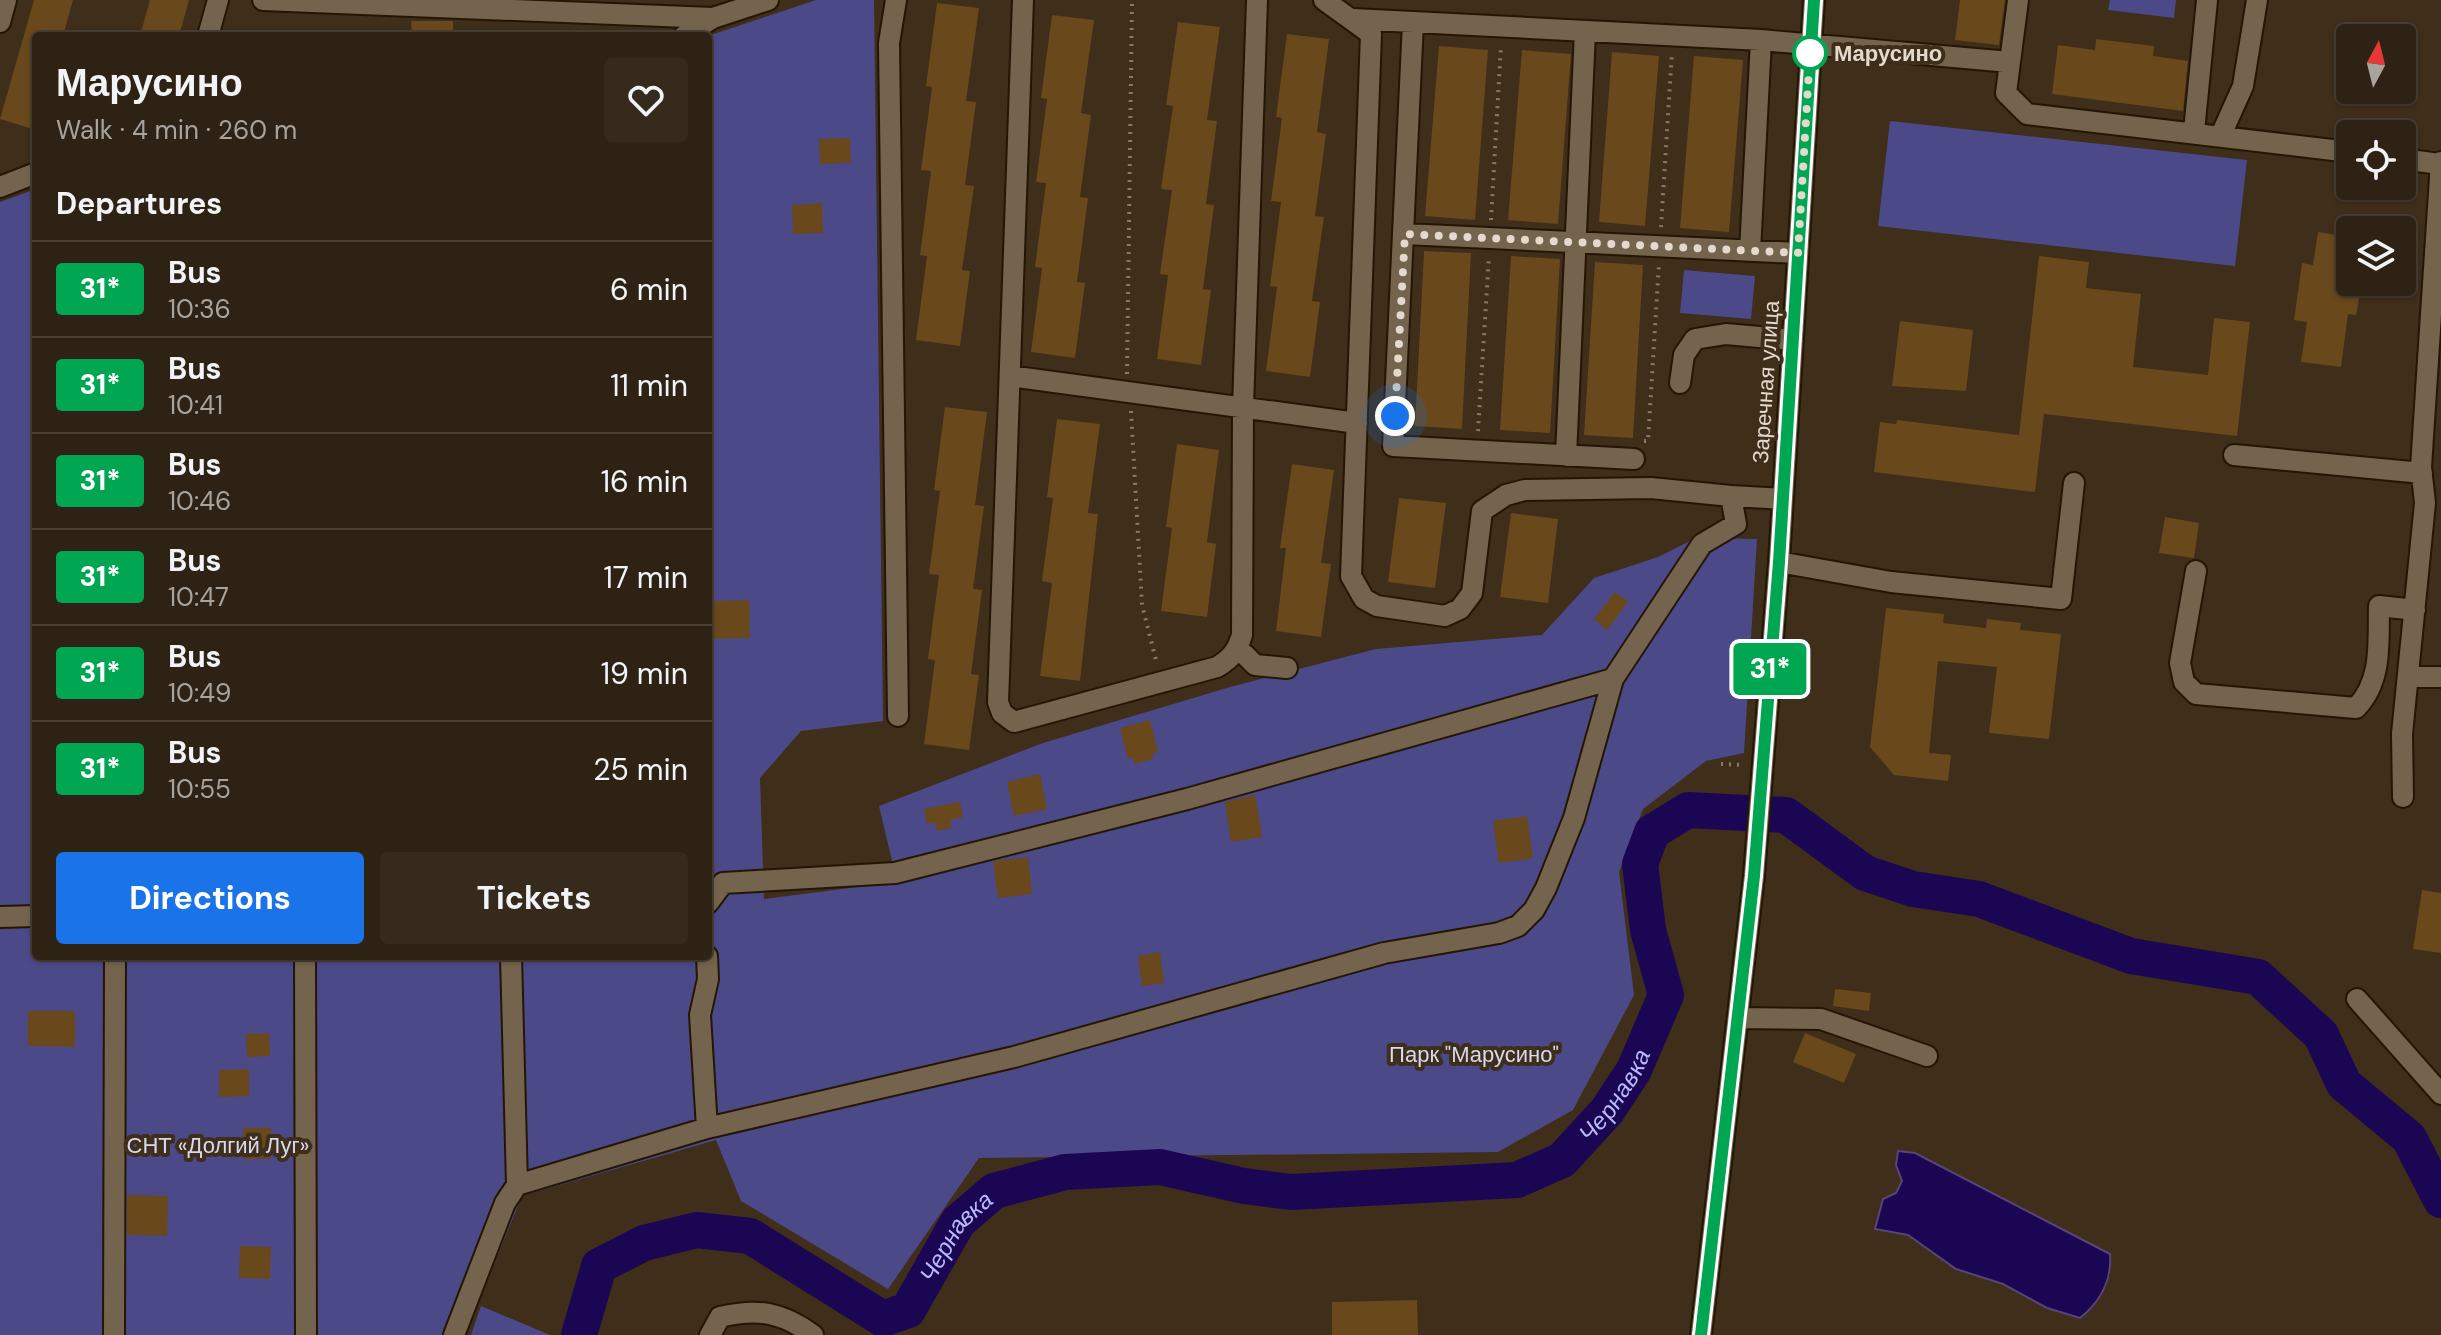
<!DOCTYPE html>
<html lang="en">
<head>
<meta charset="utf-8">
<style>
  :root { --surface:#2e2214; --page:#362a1d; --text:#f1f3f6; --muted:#a7a4a0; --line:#493f34; --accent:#1a73e8 }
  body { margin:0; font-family:"DM Sans",sans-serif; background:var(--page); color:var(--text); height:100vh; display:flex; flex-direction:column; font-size:30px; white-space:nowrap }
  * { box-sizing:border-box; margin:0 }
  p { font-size:26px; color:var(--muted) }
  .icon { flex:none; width:44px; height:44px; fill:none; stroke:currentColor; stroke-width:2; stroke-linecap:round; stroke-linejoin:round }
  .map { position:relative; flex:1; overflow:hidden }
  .drawer { position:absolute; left:32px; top:32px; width:680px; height:928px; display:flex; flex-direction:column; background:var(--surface); border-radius:8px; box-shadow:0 2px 6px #0004,0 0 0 2px var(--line) }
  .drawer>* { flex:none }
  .badge { padding:0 16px; border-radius:6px; font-size:28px; line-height:52px }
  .needle { width:52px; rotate:7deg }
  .fabs { position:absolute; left:2336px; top:24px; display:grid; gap:16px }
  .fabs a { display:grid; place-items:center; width:80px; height:80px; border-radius:8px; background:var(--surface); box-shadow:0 2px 6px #0004,0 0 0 2px var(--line); font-size:40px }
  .you { position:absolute; width:40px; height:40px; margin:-20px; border:6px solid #fff; border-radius:50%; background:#1a73e8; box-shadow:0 0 0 12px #1a73e833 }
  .map>.badge { position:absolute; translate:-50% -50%; box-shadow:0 0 0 4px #fff }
  h2 { padding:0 24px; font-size:30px; line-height:72px }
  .round { display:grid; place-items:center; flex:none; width:84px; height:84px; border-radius:8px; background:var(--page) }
  .head { display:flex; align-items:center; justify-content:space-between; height:136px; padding:0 24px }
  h1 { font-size:38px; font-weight:700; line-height:60px }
  .button { display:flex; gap:16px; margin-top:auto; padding:16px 24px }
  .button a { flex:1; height:92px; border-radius:8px; background:var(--accent); color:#fff; font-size:32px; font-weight:700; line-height:92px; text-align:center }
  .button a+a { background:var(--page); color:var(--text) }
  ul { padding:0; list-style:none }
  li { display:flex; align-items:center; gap:24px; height:96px; padding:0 24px; border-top:2px solid var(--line) }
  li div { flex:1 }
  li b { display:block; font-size:30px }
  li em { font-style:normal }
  li .badge { min-width:88px; font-weight:700; text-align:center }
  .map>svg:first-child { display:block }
</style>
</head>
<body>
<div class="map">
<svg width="2441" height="1335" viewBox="0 0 2441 1335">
  <rect width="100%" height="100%" fill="#3e2e1a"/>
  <path fill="#4c4989" d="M 816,0 L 874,0 L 883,721 L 801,731 L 760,778 L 764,899 L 897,882 L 879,806 L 1043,743 L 1230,687 L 1376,649 L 1542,635 L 1594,578 L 1658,557 L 1696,538 L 1757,539 L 1744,753 L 1706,761 L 1643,809 L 1619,872 L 1634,995 L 1573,1110 L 1498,1152 L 979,1158 L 888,1289 L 741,1201 L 716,1140 L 522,1196 L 465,1335 L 0,1335 L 0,202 L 36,189 L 36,956 L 708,956 L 708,36 Z
    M 2110,0 L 2176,0 L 2174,18 L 2108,10 Z
    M 1890,121 L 2247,160 L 2235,266 L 1878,226 Z
    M 1684,270 L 1755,276 L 1751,319 L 1680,313 Z
    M 481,1306 L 550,1335 L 471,1335 Z"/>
  <path fill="#1b0654" stroke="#574578" stroke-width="2" d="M 1898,1151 L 1915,1153 L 2110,1254 C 2112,1280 2100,1302 2080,1318 L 2047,1308 L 2003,1284 L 1956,1269 L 1908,1235 L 1875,1229 L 1883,1199 L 1896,1193 L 1902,1181 L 1896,1165 Z"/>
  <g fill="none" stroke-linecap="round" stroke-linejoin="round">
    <path stroke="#1b0654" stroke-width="36" id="s1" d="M 579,1335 L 599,1266 L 644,1243 L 697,1230 L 750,1236 L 883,1319 L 908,1310 L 958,1222 L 994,1191 L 1065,1172 L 1160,1167 L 1244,1186 L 1291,1192 L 1517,1180 L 1562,1160 L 1607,1111 L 1634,1070 L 1666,995 L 1648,930 L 1640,864 L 1652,832 L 1688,810 L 1786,815 L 1865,873 L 1913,889 L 1979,899 L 2131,956 L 2258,977 L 2321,1035 L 2344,1084 L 2409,1138 L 2441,1200"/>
  </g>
  <path fill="#69481b" d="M 34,0 L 73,0 L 63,36 L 36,36 L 36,130 L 0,119 Z
    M 150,0 L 189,0 L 179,36 L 140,36 Z
    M 1960,0 L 2005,0 L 1999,45 L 1955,40 Z
    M 937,3 L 979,8 L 966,101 L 976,102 L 965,185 L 974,186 L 962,270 L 970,271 L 960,346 L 916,340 L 927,256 L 920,255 L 931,171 L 921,170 L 932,87 L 926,86 Z
    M 1052,15 L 1094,20 L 1081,113 L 1091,115 L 1080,197 L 1088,198 L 1077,282 L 1085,283 L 1075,358 L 1031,352 L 1042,268 L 1035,267 L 1046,183 L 1036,182 L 1047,99 L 1041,98 Z
    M 411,21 L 453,21 L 453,36 L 412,36 Z
    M 1178,22 L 1220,27 L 1207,120 L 1217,121 L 1206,204 L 1214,205 L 1203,289 L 1211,290 L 1201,365 L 1157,359 L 1168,275 L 1160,274 L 1172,190 L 1161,189 L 1173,106 L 1166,105 Z
    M 1287,34 L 1329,39 L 1317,132 L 1326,134 L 1315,216 L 1324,217 L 1312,301 L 1320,302 L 1310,377 L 1266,371 L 1277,287 L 1270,286 L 1281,202 L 1271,201 L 1282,118 L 1276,117 Z
    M 2096,39 L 2154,46 L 2153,56 L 2188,61 L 2183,111 L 2052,94 L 2058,45 L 2095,50 Z
    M 1439,46 L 1488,50 L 1475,220 L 1425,216 Z
    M 1522,50 L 1571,54 L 1558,224 L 1508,220 Z
    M 1612,52 L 1659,56 L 1645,226 L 1599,222 Z
    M 1694,56 L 1743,60 L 1729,232 L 1680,228 Z
    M 850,138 L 851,163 L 820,164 L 819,139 Z
    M 822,203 L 823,233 L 793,234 L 792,205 Z
    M 2318,232 L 2350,237 L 2348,286 L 2361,288 L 2356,315 L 2348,314 L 2341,367 L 2301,362 L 2307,322 L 2294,320 L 2302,263 L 2313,265 Z
    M 1424,251 L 1471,253 L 1462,429 L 1415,426 Z
    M 1511,256 L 1560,259 L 1550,433 L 1500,430 Z
    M 2039,256 L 2089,262 L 2086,288 L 2141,294 L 2133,367 L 2208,375 L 2214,318 L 2250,322 L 2237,436 L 2044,414 L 2035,492 L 1874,472 L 1880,422 L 1896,424 L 1897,420 L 2019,435 Z
    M 1595,262 L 1643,265 L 1633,438 L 1584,435 Z
    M 1900,321 L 1973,330 L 1966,391 L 1892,386 Z
    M 945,407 L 987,412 L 975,505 L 984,506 L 973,589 L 982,590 L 971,674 L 979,675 L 969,750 L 924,744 L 935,660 L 928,659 L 939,575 L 929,574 L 940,491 L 934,490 Z
    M 1057,419 L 1100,424 L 1088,513 L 1098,514 L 1080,681 L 1040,676 L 1052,583 L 1042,581 L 1053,498 L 1047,497 Z
    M 1177,444 L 1219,450 L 1207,542 L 1216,544 L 1207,617 L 1161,611 L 1172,528 L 1166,527 Z
    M 1292,464 L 1334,470 L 1321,563 L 1331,564 L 1321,637 L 1276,631 L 1286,548 L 1280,548 Z
    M 1399,498 L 1446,503 L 1435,588 L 1388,582 Z
    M 1511,513 L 1558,519 L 1548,603 L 1500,597 Z
    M 2165,517 L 2199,523 L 2194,558 L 2159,553 Z
    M 1615,592 L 1628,602 L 1607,630 L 1594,619 Z
    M 749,600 L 750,638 L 714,639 L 713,601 Z
    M 1886,608 L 1944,614 L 1943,623 L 1986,628 L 1987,619 L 2021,623 L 2020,630 L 2061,634 L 2049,739 L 1989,733 L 1997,667 L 1938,661 L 1929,753 L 1951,755 L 1948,781 L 1894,775 L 1870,747 Z
    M 1150,720 L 1158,752 L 1152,754 L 1153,759 L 1135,764 L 1133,758 L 1128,759 L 1120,728 Z
    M 1040,774 L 1047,809 L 1014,816 L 1007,782 Z
    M 1255,795 L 1262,837 L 1231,842 L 1225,802 Z
    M 960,802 L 963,817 L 950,820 L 952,828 L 937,831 L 935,822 L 927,824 L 924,809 Z
    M 1527,816 L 1533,858 L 1499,863 L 1493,821 Z
    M 1028,857 L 1032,894 L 998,898 L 993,861 Z
    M 2422,890 L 2441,893 L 2441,953 L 2413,949 Z
    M 1160,952 L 1164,983 L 1142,986 L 1138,956 Z
    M 1835,989 L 1871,993 L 1869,1011 L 1833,1006 Z
    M 28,1011 L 75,1011 L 75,1047 L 28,1046 Z
    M 269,1033 L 270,1056 L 247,1057 L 246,1034 Z
    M 1805,1033 L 1856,1054 L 1844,1083 L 1793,1062 Z
    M 249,1069 L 249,1096 L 219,1097 L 219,1070 Z
    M 243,1128 L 271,1128 L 271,1159 L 243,1159 Z
    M 127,1195 L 168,1196 L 167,1236 L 127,1235 Z
    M 240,1246 L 271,1247 L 270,1279 L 239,1278 Z
    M 1417,1300 L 1418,1335 L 1332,1335 L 1332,1302 Z"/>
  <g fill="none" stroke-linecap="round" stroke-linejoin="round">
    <g stroke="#241604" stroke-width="24">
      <path id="minor" d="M 263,0 L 713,18
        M 896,0 L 889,43 L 898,716
        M 1023,0 L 998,702 L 1002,713 L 1014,722 L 1217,667 C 1231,659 1237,651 1242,635 L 1243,407 L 1257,0
        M 1324,0 L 1371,34 L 1351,576 L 1364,599 L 1377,606 L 1445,616 L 1460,609 L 1472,593 L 1482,511 L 1506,495 L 1525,490 L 1651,488 L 1731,496
        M 2018,0 L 2006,93 L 2027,114 L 2350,152
        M 1353,19 L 1413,22
        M 0,22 L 6,0
        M 208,36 L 218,0
        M 684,36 L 713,18 L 768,0
        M 1761,40 L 2010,62
        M 2194,131 L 2207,0
        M 2221,135 L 2243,86 L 2257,0
        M 2402,159 L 2440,164
        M 0,187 L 36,173
        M 1405,234 L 1798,253
        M 1010,376 L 1357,423
        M 1680,383 L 1684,355 L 1695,339 L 1726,334 L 1793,340
        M 2234,455 L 2422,473
        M 1566,456 L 1585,31
        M 1634,459 L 1393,446 L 1413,22 L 1761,40 L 1750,251
        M 1779,562 L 1891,582 L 2061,599 L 2074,483
        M 2196,571 L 2180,663 L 2184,682 L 2196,694 L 2356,708 C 2383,680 2378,642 2379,606 L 2415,610
        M 1238,648 L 1255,665 L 1287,668
        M 2408,677 L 2441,677
        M 2403,797 L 2402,734 L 2425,503 L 2421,467 L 2441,162
        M 708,903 L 723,883 L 895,873 L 1187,799 L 1613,679 L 1702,544 L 1736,524 L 1731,496 L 1783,499
        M 0,917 L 36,916
        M 305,956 L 306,1335
        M 511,956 L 517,1185
        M 2357,999 L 2441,1094
        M 1738,1018 L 1821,1019 L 1927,1056
        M 707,1128 L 700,1015 L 708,979 L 707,956
        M 114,1335 L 115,956
        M 454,1335 L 505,1203 L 517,1185 L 707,1128 L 1014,1057 L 1384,953 L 1499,933 L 1518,926 L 1534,910 L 1546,888 L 1574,818 L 1613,679
        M 710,1335 L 720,1317 C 758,1308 782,1312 813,1335
        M 1701,1335 L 1754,876 L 1779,562 L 1814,0"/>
    </g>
    <path stroke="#877a69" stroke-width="4" stroke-dasharray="2 6" stroke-linecap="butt" d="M 1491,220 L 1501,45
      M 1661,227 L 1672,52
      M 1127,374 L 1132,0
      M 1131,411 L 1142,605 L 1157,664
      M 1478,431 L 1489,256
      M 1644,441 L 1648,441 L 1659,263
      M 1721,764 L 1743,765"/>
    <use href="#minor" stroke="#74634d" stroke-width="20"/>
  </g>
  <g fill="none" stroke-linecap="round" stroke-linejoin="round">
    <g stroke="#fff" stroke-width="18">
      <path id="line" d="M 1701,1335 L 1754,876 L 1779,562 L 1814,0"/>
    </g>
    <use href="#line" stroke="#00a651" stroke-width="12"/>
    <path stroke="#e3d9cd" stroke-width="8" stroke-dasharray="0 14.4" d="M 1395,416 L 1405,234 L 1798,253 L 1810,53"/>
  </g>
  <circle fill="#fff" stroke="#00a651" stroke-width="4" cx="1810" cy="53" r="16"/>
  <g text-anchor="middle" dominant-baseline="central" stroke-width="8" stroke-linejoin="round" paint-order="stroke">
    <g font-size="22" font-weight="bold" fill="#e3d9cd" stroke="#3e2e1a" text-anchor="start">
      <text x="1834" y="53">Марусино</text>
    </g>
    <g font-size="22" fill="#e3d9cd" stroke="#3e2e1a">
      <text transform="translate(1766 382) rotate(-86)">Заречная улица</text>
    </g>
    <g font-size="22" fill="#d8d9f0" stroke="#3e2e1a">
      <text x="1474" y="1054">Парк "Марусино"</text>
      <text x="218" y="1145">СНТ «Долгий Луг»</text>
    </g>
    <g font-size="24" font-style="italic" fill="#b9bafc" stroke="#3e2e1a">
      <text stroke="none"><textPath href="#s1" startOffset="1224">Чернавка</textPath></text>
      <text stroke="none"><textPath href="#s1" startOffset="502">Чернавка</textPath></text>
    </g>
  </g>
</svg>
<div class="fabs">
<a><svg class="needle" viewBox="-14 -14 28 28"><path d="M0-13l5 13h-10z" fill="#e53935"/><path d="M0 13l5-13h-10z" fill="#a7a4a0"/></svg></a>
<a><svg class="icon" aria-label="locate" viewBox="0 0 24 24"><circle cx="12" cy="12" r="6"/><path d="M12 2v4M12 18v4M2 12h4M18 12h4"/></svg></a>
<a><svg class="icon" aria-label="layers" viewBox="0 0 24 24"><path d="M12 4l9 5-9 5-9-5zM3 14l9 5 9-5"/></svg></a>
</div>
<div class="you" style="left:1395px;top:416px"></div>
<b class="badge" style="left:1770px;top:669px;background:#00a651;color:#fff">31*</b>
<section class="drawer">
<div class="head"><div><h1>Марусино</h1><p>Walk · 4 min · 260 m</p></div><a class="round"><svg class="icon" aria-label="heart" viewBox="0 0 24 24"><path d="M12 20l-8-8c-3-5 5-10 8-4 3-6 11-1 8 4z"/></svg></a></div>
<h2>Departures</h2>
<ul>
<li><span class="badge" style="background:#00a651;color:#fff">31*</span><div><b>Bus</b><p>10:36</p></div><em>6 min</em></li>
<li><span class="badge" style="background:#00a651;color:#fff">31*</span><div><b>Bus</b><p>10:41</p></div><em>11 min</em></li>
<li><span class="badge" style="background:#00a651;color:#fff">31*</span><div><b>Bus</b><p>10:46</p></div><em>16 min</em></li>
<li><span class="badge" style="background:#00a651;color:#fff">31*</span><div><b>Bus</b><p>10:47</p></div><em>17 min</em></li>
<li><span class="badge" style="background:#00a651;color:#fff">31*</span><div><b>Bus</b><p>10:49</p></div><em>19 min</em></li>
<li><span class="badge" style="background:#00a651;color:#fff">31*</span><div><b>Bus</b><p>10:55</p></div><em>25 min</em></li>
</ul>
<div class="button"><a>Directions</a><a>Tickets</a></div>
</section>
</div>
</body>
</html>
